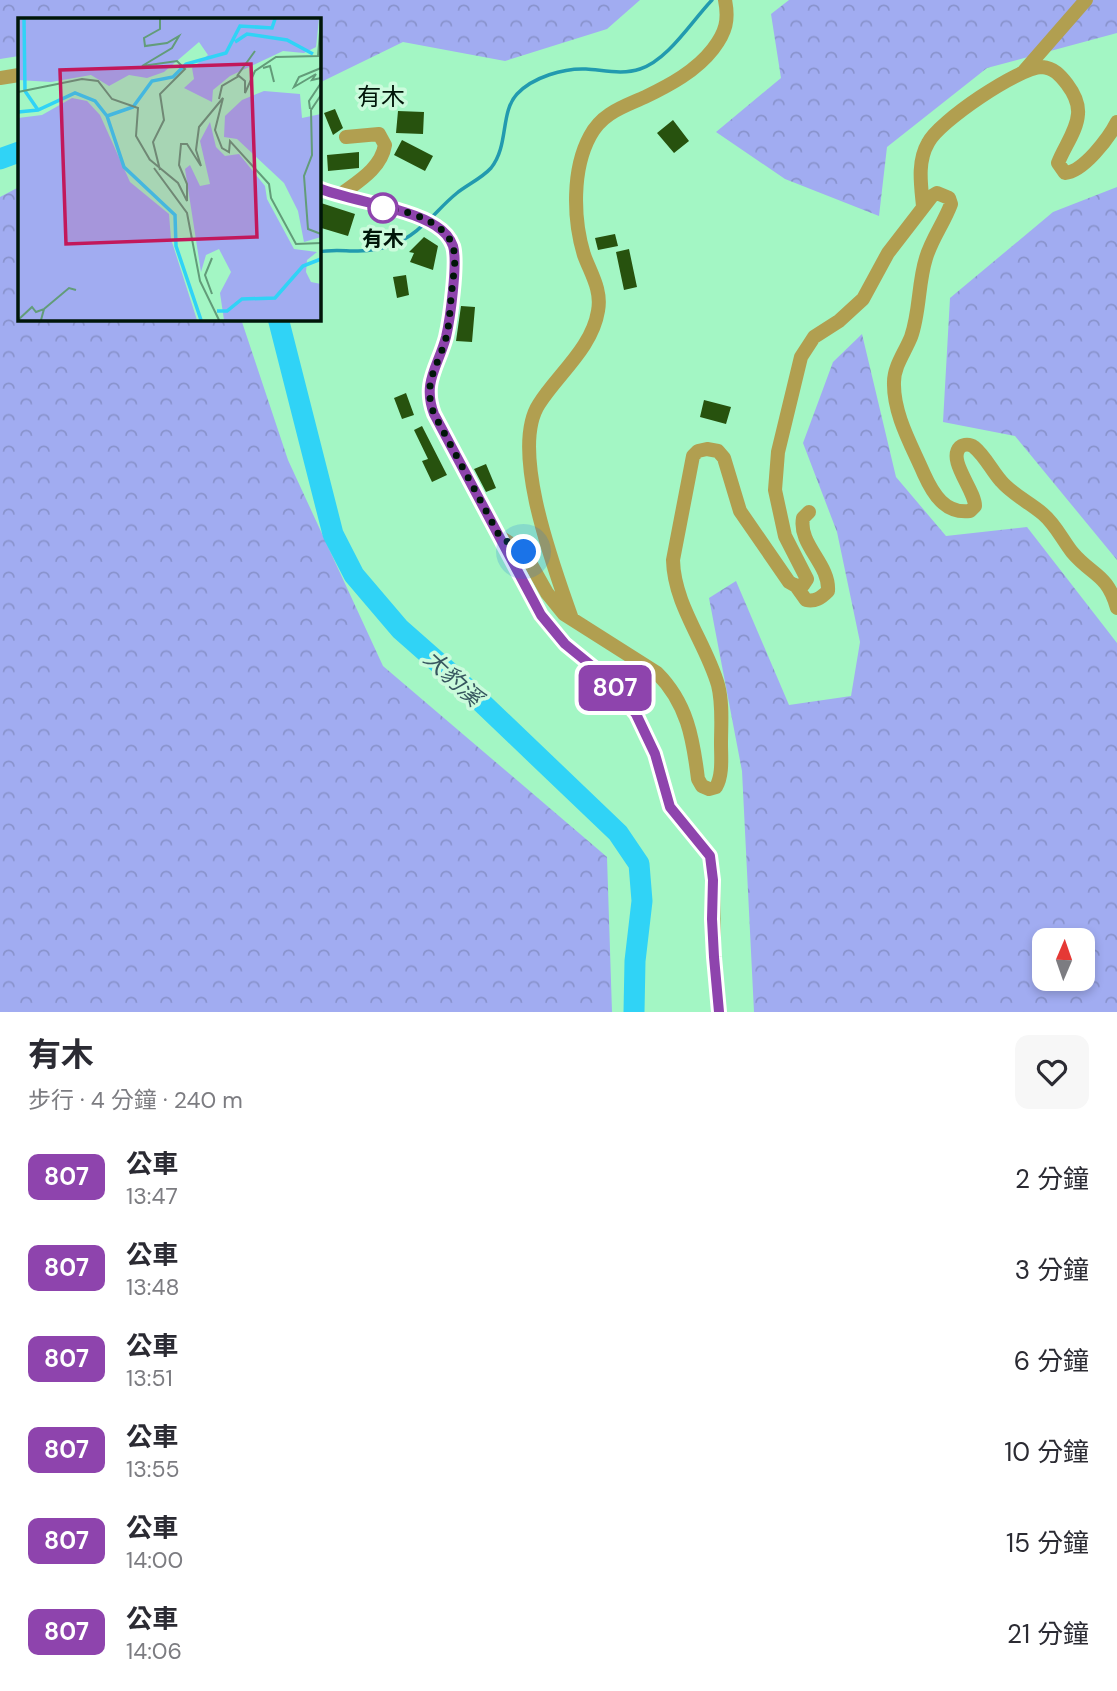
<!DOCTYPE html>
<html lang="zh-TW">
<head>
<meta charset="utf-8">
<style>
  :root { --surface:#fff; --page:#f7f7f7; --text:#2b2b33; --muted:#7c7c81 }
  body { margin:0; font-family:"DM Sans","Noto Sans TC",sans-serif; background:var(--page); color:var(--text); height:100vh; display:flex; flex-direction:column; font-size:26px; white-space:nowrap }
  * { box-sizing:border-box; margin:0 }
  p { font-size:23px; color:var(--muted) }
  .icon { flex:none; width:38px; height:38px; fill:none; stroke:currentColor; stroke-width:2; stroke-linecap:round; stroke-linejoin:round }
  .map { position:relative; height:1012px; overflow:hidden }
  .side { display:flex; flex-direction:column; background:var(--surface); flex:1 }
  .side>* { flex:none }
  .badge { padding:0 14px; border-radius:10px; font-size:24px; line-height:46px }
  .needle { width:46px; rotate:2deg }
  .controls { position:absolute; left:1032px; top:928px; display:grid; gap:14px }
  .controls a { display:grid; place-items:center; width:63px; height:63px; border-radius:14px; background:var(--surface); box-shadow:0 4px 10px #0003; font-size:35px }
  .you { position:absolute; width:35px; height:35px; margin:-18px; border:5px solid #fff; border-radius:50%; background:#1a73e8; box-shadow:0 0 0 10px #1a73e833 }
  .map>.badge { position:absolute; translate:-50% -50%; box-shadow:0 0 0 4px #fff }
  .round { display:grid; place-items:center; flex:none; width:74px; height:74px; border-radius:14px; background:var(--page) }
  .head { display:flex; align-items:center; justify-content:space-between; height:119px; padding:0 28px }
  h1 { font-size:33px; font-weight:700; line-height:52px }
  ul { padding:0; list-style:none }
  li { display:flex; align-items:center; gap:21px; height:91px; padding:0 28px }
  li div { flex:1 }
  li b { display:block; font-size:26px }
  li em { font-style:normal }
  li .badge { min-width:77px; font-weight:700; text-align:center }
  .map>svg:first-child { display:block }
</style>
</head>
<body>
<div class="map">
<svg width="1117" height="1012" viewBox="0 0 1117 1012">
  <defs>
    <pattern id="forest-crowns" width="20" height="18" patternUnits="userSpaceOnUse" patternTransform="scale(1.75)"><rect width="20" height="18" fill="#a1acf1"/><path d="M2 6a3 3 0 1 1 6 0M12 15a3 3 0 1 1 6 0" fill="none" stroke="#8993cd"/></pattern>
  </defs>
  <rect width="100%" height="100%" fill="#a3f6c4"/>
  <path fill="url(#forest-crowns)" fill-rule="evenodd" d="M 0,0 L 640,0 L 607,29 L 505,61 L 403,42 L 319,83 L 318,19 L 19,19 L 19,56 L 0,59 Z
    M 789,0 L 1117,0 L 1117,33 L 987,68 L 887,147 L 879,216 L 785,179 L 716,132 L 781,78 L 771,14 Z
    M 19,187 L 19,318 L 241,319 L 288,460 L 383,666 L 607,857 L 612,1012 L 0,1012 L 0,197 Z
    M 1117,187 L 1117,560 L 1015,436 L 943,422 L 950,298 L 1053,212 Z
    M 862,334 L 896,477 L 946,536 L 1027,527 L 1117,643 L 1117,1012 L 754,1012 L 742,771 L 709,598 L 736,581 L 789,705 L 851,696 L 860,642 L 837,532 L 803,443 L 833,362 ZM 1045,940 L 1083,940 L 1083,978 L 1045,978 Z"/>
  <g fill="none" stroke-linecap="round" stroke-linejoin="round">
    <path stroke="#229aaf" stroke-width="3.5" d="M 430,219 C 439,210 447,201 457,193 C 467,185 482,178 491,168 C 509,146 500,112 517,94 C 533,77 564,68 586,69 C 603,70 623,75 640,69 C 668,60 691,22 712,0
      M 318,252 C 332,249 344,251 358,251 C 383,251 406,242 424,224"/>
    <path stroke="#30d3f6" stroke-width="21" d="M 0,159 L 19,152
      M 278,318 L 333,534 L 354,575 L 400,629 L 459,681 L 618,833 L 639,864 L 642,901 L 635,961 L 634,1012"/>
  </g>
  <path fill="#27520e" d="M 335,109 L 343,128 L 333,135 L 324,113 Z
    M 398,111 L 424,112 L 423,134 L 396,133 Z
    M 673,120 L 689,141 L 674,153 L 657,133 Z
    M 402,140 L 433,156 L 425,171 L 394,155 Z
    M 359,152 L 359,168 L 328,171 L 327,155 Z
    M 321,203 L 355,214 L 348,236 L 318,227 Z
    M 615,234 L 618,246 L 598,250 L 595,238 Z
    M 424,237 L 438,246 L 433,270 L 410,262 L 414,253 L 409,252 Z
    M 629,249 L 637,287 L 624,290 L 616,252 Z
    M 406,275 L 409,295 L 397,298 L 393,277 Z
    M 461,306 L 475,307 L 472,342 L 456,341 Z
    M 406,393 L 414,415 L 402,419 L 394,398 Z
    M 704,400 L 731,407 L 726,424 L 700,417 Z
    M 422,426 L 447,475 L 432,482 L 422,461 L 428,459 L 414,430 Z
    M 486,464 L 496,488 L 486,492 L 474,469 Z"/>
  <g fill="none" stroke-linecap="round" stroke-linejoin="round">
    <path stroke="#b19f50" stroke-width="14" d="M 1024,71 L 1086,0
      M 0,78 L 19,75
      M 318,188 C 352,201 410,208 436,226 C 444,231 450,238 453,246 C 458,262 450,320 446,337 C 438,367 422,382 434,414 L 541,616 L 565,644 L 603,675 L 636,714 L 655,754 L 670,807 L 710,856 L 713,880 L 714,957 L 719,1012
      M 340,195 C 357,182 381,169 385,145 L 379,134 L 346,137
      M 923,206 C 921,185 917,162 928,143 C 938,122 1019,67 1042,67 C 1054,68 1060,75 1067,84 C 1073,92 1079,103 1078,114 C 1077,131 1064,147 1058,163 L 1065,173 C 1083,172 1109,138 1117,122
      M 500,537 L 524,552 L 547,593 L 564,614 L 657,673 C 687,703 693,738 698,779 L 702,786 L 709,789 L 716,787 C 723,775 721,757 721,744 C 721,725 723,704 718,685 C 706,643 674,605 673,560 L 693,456 L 698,451 L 707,449 L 718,451 L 724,458 L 740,511 L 789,582 L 796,586 L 803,585 L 807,579 L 785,536 L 775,490 L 778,452 L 801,357 L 814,337 L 839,321 L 863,299 L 888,253 L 932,196 L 937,193 L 949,198 L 951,204 C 944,223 932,238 926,258 C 918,283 920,312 911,337 C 905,352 894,366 894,382 C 893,414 912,446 924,474 C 933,494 945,514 970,511 L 975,506 C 975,490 947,460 960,447 C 964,444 970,444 974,447 C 985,456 992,471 1001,481 C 1013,495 1029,502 1043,514 C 1055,524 1062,539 1072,552 C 1092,576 1107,573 1117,608
      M 796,586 L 806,600 C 815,602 821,598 828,591 C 830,564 798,545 803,518 L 809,512
      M 572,619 C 555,570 509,450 539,404 C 558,374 592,348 598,311 C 602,290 591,274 584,255 C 573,219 572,169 590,136 C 602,113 623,107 645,97 C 670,85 696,71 713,49 C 726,32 729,20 725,0"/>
  </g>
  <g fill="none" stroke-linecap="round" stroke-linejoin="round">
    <g stroke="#fff" stroke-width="16">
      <path id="line" d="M 318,188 C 351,201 410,208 436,226 C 444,231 450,238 453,246 C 458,262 450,320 446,337 C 438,367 422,382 434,414 L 541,615 L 565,644 L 603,675 L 636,714 L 655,754 L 670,807 L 710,856 L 713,880 L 712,919 L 714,957 L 719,1012"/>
    </g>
    <use href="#line" stroke="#8e44ad" stroke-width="10"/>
    <path stroke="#001609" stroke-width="7" stroke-dasharray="0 12.6" d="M 383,208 C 403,209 446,221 453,247 C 457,260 453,276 452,289 C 450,305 450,322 446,338 C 438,367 422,382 434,414 L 500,537 L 524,552"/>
  </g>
  <circle fill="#fff" stroke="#8e44ad" stroke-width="3.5" cx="383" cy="208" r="14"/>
  <g text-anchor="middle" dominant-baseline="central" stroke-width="7" stroke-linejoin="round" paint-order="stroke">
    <g font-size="21" font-weight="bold" fill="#001609" stroke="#cbfbdc">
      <text x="383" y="239">有木</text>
    </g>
    <g font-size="23" font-style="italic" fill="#37565f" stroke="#cbfbdc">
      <text transform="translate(453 678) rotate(43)">大豹溪</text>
    </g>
    <g font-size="24" fill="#001609" stroke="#cbfbdc">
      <text x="381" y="96">有木</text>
    </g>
  </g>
  <g transform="translate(18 18)">
    <rect width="303" height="303" fill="#a3f6c4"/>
    <path d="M 0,1 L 301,1 L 298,29 L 286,35 L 265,33 L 212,58 L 195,72 L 194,84 L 166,70 L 176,61 L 174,50 L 190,37 L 181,24 L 146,54 L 129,60 L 111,57 L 91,68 L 73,57 L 33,64 L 0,62 ZM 246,73 L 282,76 L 284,100 L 303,96 L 303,219 L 286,224 L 280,193 L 266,165 L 219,121 L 206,119 L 207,98 L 224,82 ZM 54,80 L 69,83 L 82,97 L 112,164 L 151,196 L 153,221 L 179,302 L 0,302 L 0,100 L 24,97 ZM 192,104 L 198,129 L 207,138 L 221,136 L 247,168 L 249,181 L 276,231 L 299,234 L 289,242 L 288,254 L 293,264 L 303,266 L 303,302 L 206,302 L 202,275 L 213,254 L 201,231 L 188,237 L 183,254 L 167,151 L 172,147 L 182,168 L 192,166 L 182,123 Z" fill="#a1acf1"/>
    <path fill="none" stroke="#30d3f6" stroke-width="3.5" d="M 6,1 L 7,73 L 20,92M 217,24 L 229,16 L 269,22 L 295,36M 0,94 L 20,92 L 57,75 L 77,83 L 89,98 L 106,149 L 157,197 L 158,228 L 183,302M 89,98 L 115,89 L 134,63 L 155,59 L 168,46 L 208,35 L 222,8 L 254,10 L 257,1M 199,293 L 209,293 L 224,281 L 257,280 L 285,248 L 303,241"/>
    <path fill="none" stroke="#629c79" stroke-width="2" d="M 142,1 L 142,11 L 126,20 L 127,28 L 149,25 L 161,18 L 154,30 L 124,48 L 159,43 L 167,51 L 142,76 L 146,102 L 135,124 L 142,152M 245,50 L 252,48 L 256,64M 303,50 L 281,59 L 276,69 L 298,56 L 294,62 L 303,60M 219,58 L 237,33M 0,74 L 64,61 L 80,63 L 94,81 L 120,90 L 118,118 L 132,142M 303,77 L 293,92 L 294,137 L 286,158 L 290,211 L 303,216M 201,81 L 204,68 L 221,58 L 227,63 L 227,75 L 237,53 L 258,39 L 300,38 L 303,2M 292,91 L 291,83 L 303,65M 131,141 L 160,165 L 169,183 L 169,166 L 161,147 L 163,126 L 169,126 L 183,148 L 178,132 L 181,109 L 205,80 L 197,112 L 204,130 L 211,134 L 212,123 L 251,166 L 253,180 L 278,226 L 303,225M 136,150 L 169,195 L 182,263 L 201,302M 194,276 L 187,257 L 194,240M 26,291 L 51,270 L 58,272M 0,302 L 14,289 L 18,294 L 26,291 L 23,302"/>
    <path fill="#c2185b" fill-opacity="0.15" stroke="#c2185b" stroke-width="3.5" d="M 233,46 L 239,219 L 48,226 L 42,52 Z"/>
    <rect width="303" height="303" fill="none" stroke="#001609" stroke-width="3.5"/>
  </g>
</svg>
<div class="controls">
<a><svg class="needle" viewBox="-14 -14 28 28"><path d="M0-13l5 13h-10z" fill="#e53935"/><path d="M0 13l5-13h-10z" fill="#7c7c81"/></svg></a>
</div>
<div class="you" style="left:524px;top:552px"></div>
<b class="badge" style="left:615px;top:688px;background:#8e44ad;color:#fff">807</b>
</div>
<section class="side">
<div class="head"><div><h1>有木</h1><p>步行 · 4 分鐘 · 240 m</p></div><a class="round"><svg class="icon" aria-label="heart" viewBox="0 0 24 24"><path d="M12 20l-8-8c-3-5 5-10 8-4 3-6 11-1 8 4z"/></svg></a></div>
<ul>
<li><span class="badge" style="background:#8e44ad;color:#fff">807</span><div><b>公車</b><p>13:47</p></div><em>2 分鐘</em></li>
<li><span class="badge" style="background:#8e44ad;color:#fff">807</span><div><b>公車</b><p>13:48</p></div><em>3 分鐘</em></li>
<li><span class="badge" style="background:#8e44ad;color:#fff">807</span><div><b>公車</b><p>13:51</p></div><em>6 分鐘</em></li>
<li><span class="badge" style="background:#8e44ad;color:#fff">807</span><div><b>公車</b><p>13:55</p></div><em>10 分鐘</em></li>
<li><span class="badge" style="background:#8e44ad;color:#fff">807</span><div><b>公車</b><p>14:00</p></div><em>15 分鐘</em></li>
<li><span class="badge" style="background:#8e44ad;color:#fff">807</span><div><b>公車</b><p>14:06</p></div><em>21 分鐘</em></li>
</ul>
</section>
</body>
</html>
